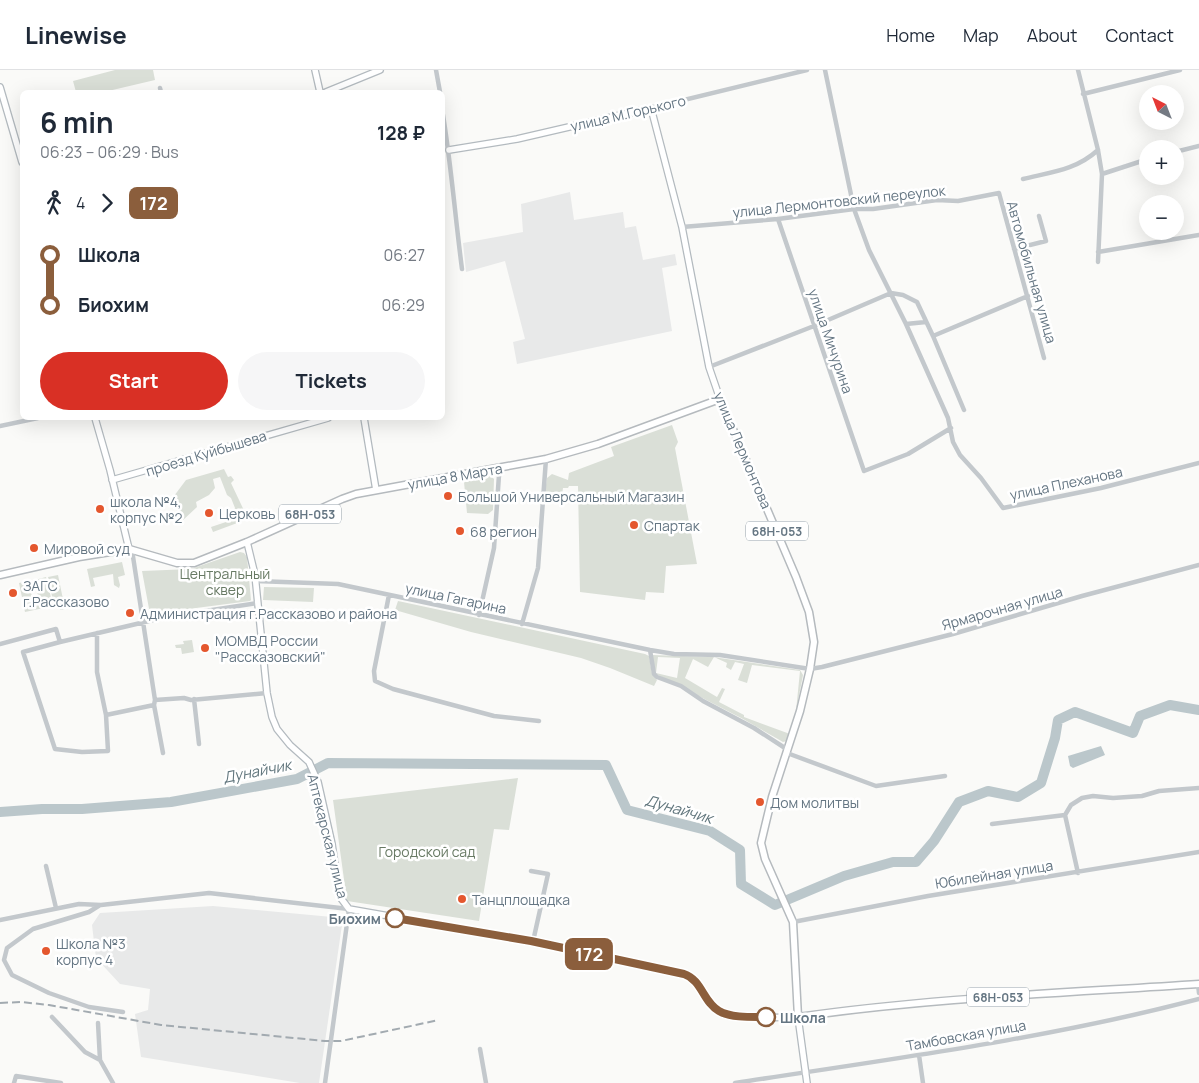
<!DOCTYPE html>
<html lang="en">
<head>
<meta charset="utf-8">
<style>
  :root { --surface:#fff; --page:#f6f6f7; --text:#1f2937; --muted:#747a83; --line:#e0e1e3; --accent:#d93025 }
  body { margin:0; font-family:Manrope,sans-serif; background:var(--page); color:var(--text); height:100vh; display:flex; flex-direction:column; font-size:19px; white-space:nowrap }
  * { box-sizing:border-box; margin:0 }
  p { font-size:16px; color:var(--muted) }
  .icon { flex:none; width:28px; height:28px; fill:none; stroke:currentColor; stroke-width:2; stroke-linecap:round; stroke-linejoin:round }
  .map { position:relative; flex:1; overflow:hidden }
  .side { position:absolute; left:20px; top:20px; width:425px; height:330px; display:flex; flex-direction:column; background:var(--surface); border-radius:8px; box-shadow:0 5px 20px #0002 }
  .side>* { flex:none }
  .badge { padding:0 10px; border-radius:8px; font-size:18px; line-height:32px }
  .needle { width:32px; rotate:318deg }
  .controls { position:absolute; left:1139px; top:15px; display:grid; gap:10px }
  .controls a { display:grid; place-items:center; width:45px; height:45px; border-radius:50%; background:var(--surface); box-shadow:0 5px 20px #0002; font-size:25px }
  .map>.badge { position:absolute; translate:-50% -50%; box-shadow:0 0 0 2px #fff }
  .legs { display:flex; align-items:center; gap:8px; height:55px; padding:0 20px; font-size:16px }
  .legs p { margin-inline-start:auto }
  .head { display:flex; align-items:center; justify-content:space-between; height:85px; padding:0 20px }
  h1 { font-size:28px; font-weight:700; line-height:38px }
  .button { display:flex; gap:10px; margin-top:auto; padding:10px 20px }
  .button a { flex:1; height:58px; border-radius:30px; background:var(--accent); color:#fff; font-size:20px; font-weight:700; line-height:58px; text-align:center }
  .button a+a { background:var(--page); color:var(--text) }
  ul { padding:0 20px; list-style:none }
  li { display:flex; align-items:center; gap:18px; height:50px; font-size:19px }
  li i { display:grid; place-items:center; width:8px; height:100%; margin:0 6px; background:currentColor }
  li i::after { content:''; width:12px; height:12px; margin:-6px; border:4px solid; border-radius:50%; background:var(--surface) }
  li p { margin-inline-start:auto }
  li:first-child i { background:linear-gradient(#0000 50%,currentColor 0) }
  li:last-child i { background:linear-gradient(currentColor 50%,#0000 0) }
  header { display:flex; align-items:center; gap:30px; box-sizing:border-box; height:70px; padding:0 25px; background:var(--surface); border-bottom:1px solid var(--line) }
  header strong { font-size:24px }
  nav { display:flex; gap:28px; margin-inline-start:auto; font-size:18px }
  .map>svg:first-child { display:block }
</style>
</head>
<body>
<header>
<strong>Linewise</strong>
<nav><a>Home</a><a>Map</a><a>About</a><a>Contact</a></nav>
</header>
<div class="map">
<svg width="1199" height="1013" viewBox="0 0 1199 1013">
  <rect width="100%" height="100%" fill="#fafaf8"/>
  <path fill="#e8e9e9" d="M 570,122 L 574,150 L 623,142 L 625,158 L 636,156 L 643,190 L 675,184 L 677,195 L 662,198 L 672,261 L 517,294 L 513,272 L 525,269 L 505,191 L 466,202 L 463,173 L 523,162 L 521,134 Z
    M 213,836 L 343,848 L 319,1013 L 300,1013 L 141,987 L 135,944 L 148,940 L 150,919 L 120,914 L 96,888 L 92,855 L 100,843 Z"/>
  <path fill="#dadfd7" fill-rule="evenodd" d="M 115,0 L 153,0 L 155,10 L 104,22 L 76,22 L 73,11 Z
    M 672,355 L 678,372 L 675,378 L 697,494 L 666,496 L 664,523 L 646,522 L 645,530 L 580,522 L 578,416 L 569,416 L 568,418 L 563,418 L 562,425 L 559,425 L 559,422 L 545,422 L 547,408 L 552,404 L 568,410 L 569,403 L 614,386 L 611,377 Z
    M 224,399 L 228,407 L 231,406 L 234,410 L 231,413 L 248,449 L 213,462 L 211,457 L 229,451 L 235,438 L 231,428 L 227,425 L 220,407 L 213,409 L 215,418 L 209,425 L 196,432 L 197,437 L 181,452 L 174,426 L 186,410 Z
    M 485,406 L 491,406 L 494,409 L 493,440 L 488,444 L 467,443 L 464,412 Z
    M 240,482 L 244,483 L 247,487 L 251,530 L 250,531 L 150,544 L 142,501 L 191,499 Z
    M 122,492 L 125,505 L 118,507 L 120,515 L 119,518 L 114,515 L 113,504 L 93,508 L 95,516 L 91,517 L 87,499 Z
    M 58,505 L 65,539 L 60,540 L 59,535 L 54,536 L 48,507 Z
    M 46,507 L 53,536 L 25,542 L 19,513 L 29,511 L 32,527 L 38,526 L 35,510 Z
    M 264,517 L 314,518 L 313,532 L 263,530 Z
    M 398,531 L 645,584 L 649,586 L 652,603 L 657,610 L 654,616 L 610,598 L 581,588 L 471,562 L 395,540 Z
    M 192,570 L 194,582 L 182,584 L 181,578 L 176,578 L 175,575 L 184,574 L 183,571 Z
    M 652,585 L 713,587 L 800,600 L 803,605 L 796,641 L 800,601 L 752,595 L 747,613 L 738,610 L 744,594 L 735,592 L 731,600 L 726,597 L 727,593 L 714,587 L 708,597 L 693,589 L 685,608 L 717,627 L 722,618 L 725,619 L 719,632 L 744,645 L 744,647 L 790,664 L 787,671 L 783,672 L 743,649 L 656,604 ZM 658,587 L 680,588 L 677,608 L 656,603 Z
    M 518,708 L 509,760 L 494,759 L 479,851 L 347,831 L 333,730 Z"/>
  <path fill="#bbc7cb" d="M 1101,676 L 1105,685 L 1073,698 L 1070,696 L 1068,686 Z"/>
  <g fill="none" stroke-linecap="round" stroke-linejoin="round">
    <path stroke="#bbc7cb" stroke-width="10" d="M 0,742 L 42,739 L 82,739 L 171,732 L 297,709 L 328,693 L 606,695 L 627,740 L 710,761 L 740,780 L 741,814 L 775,835 L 844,806 L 893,792 L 916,792 L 934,771 L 959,732 L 988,721 L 1018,727 L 1041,713 L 1055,668 L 1058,650 L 1075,642 L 1133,663 L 1140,646 L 1170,635 L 1199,640"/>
    <g stroke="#b3babf" stroke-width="8">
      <path id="secondary" d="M 315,0 L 320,22
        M 0,17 L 22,92
        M 326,22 L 380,0
        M 449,80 L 517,69 L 651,38 L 682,157 L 709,297 L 720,329
        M 95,348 L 110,400 L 129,479
        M 364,348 L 376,420
        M 112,410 L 328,348
        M 247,472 L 255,505 L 267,623 L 272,647 L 277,659 L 290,675 L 309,692 L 318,712 L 332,774 L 340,827 L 349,839 L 531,871 L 688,905 C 701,913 704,926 713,936 C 729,952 776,947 798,947 L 807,1013"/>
    </g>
    <g stroke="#b5babe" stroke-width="9">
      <path id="primary" d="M 0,505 L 79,487 L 129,479 L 177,493 L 194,493 L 247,472 L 342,429 L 356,424 L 546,389 L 598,374 L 720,329 L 796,507 L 809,542 L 814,572 L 810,599 L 800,641 L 772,727 L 761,773 L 765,789 L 793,852 L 798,947 C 931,928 1065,923 1199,914"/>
    </g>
    <path stroke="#c3c8cc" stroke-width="4.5" d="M 436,0 L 440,22
      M 825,0 L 854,139 L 869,180 L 906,254 L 948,348 L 953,372 L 960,385 L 981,408 L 1003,438 L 1101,418 L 1199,393
      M 1078,0 L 1098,80 L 1102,104 L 1098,192
      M 160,18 L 161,22
      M 1083,24 L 1180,0
      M 651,38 L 807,0
      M 442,39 C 451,92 455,146 462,199
      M 1175,82 L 1199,76
      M 1102,104 L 1148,89
      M 1023,109 C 1052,102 1076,100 1098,80
      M 778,149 L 864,401 L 908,384 L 951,358
      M 682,157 L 778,149 L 854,139 L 873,139 L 937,130 L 958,131 L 999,123 L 1044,288
      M 1014,179 L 1046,171 L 1039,146
      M 1098,182 L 1199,165
      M 906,254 L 926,252
      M 933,266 L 1028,226
      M 709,297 L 814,256 L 891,223 L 903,225 L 917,232 L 933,266 L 964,340
      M 0,356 L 38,348
      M 132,480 L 155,630 L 154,635 L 163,683
      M 256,511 L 338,514 L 650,580 L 674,584 L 720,585 L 810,599 L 822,597 L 953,564 L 1082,526 L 1199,495
      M 389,525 L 374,601 L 375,611 L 393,619 L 494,646 L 539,651
      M 479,545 L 494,478 L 499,405 L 497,398
      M 522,554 L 538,498 L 546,389
      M 60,572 L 23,582 L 55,679 L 82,682 L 108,681 L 106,645 L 97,602 L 97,563
      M 0,574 L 56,559 L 60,572 L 166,547 L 258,533
      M 650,580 L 654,604 L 657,607 L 681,616 L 703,631 L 754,658 L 788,680
      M 194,629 L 199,674
      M 155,630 L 184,628 L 191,630 L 267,623
      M 106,645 L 154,635
      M 787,683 L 876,716 L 945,706
      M 1065,745 L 1078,803
      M 992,754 L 1065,745 L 1071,735 L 1082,728 L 1093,726 L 1113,728 L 1142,726 L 1159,721 L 1199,718
      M 46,796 L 56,838
      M 531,801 L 548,804 L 534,867 L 531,871
      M 100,835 L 89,842 L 33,859 L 7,878 L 4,890 L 12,905 L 49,923 L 89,937 L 123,942
      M 0,850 L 79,834 L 101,835 L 209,823 L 349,839 L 325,1013
      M 793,852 L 928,826 L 1199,782
      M 1198,914 L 1199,923
      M 52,947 L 85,982 L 100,990
      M 98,953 L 100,990 L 113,1013
      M 480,979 L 486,1013
      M 919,985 L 923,1013
      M 14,1013 L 16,1006 L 61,1013
      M 735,1013 C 890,989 1047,969 1199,929"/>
    <use href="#secondary" stroke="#fff" stroke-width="5.5"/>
    <use href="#primary" stroke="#fff" stroke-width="6"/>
    <path stroke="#a2aab0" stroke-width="2" stroke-dasharray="8 4" stroke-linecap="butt" d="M 0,933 L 21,932 L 49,935 L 161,955 L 325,971 L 341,971 L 439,950"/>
  </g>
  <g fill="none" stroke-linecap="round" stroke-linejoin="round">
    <g stroke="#fff" stroke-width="11">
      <path id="line-1" d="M 395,848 L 531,871 L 684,904 C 702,910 703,932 719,941 C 731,948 752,947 766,947"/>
    </g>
    <use href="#line-1" stroke="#8b5e3c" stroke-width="8"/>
  </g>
  <g fill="#e4572e" stroke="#fff" stroke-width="2">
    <circle cx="448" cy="426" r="5"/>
    <circle cx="100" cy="439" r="5"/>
    <circle cx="209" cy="443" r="5"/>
    <circle cx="634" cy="455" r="5"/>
    <circle cx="460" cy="461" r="5"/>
    <circle cx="34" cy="478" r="5"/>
    <circle cx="13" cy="523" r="5"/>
    <circle cx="130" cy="543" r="5"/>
    <circle cx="205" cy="578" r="5"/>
    <circle cx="760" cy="732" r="5"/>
    <circle cx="462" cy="829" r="5"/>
    <circle cx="46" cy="881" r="5"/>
  </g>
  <g fill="#fff" stroke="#8b5e3c" stroke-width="2.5">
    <circle cx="395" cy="848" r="9"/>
    <circle cx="766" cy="947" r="9"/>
  </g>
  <g text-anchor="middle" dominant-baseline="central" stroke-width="5" stroke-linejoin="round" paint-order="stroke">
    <g fill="#fff" stroke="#939fa8" stroke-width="1">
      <rect x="279" y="434.5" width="62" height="19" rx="4"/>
      <rect x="746" y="451.5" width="62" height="19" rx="4"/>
      <rect x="967" y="917.5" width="62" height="19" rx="4"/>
    </g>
    <g font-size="12" font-weight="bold" fill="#657683">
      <text x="310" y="444">68Н-053</text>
      <text x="777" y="461">68Н-053</text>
      <text x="998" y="927">68Н-053</text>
    </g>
    <g font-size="14" fill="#657683" stroke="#fff">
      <text transform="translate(628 43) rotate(-13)">улица М.Горького</text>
      <text transform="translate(839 131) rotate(-6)">улица Лермонтовский переулок</text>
      <text transform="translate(1032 202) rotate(74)">Автомобильная улица</text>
      <text transform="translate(831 271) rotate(71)">улица Мичурина</text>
      <text transform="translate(743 380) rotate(67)">улица Лермонтова</text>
      <text transform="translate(206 383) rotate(-17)">проезд Куйбышева</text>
      <text transform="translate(455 406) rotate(-10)">улица 8 Марта</text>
      <text transform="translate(1066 413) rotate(-12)">улица Плеханова</text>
      <text transform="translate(456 528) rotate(12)">улица Гагарина</text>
      <text transform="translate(1002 538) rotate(-16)">Ярмарочная улица</text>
      <text transform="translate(328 766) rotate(76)">Аптекарская улица</text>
      <text transform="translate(994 804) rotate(-9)">Юбилейная улица</text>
      <text transform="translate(966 965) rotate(-10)">Тамбовская улица</text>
    </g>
    <g font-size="14" fill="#657683" stroke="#fff" text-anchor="start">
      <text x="458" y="426">Большой Универсальный Магазин</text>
      <text x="110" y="431">школа №4,<tspan x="110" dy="16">корпус №2</tspan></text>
      <text x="219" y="443">Церковь</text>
      <text x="644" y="455">Спартак</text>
      <text x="470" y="461">68 регион</text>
      <text x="44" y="478">Мировой суд</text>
      <text x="23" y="515">ЗАГС<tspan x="23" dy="16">г.Рассказово</tspan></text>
      <text x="140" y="543">Администрация г.Рассказово и района</text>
      <text x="215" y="570">МОМВД России<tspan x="215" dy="16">"Рассказовский"</tspan></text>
      <text x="770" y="732">Дом молитвы</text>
      <text x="472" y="829">Танцплощадка</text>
      <text x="56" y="873">Школа №3<tspan x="56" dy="16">корпус 4</tspan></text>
    </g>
    <g font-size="14" fill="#687a64" stroke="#fff">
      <text x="225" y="503">Центральный<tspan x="225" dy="16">сквер</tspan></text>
      <text x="427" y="781">Городской сад</text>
    </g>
    <g font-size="14" font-weight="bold" fill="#657683" stroke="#fff" text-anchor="end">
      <text x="381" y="848">Биохим</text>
      <text x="780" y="947" text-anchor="start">Школа</text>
    </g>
    <g font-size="15" font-style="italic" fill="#60757c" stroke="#fff">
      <text transform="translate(257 701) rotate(-11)">Дунайчик</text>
      <text transform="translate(679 739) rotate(16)">Дунайчик</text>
    </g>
  </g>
</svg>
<div class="controls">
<a><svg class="needle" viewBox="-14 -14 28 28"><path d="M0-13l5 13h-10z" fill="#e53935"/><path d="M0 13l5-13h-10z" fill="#747a83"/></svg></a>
<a>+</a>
<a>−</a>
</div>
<b class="badge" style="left:589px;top:884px;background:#8b5e3c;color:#fff">172</b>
<section class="side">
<div class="head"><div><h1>6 min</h1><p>06:23 – 06:29 · Bus</p></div><b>128 ₽</b></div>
<div class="legs"><svg class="icon" aria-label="walk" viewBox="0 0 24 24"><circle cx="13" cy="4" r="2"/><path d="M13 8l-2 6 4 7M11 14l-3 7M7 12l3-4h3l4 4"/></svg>4<svg class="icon" aria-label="forward" viewBox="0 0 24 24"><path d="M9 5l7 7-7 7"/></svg><b class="badge" style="background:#8b5e3c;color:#fff">172</b></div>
<ul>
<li><i style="color:#8b5e3c"></i><b>Школа</b><p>06:27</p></li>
<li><i style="color:#8b5e3c"></i><b>Биохим</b><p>06:29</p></li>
</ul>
<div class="button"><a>Start</a><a>Tickets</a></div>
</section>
</div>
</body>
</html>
